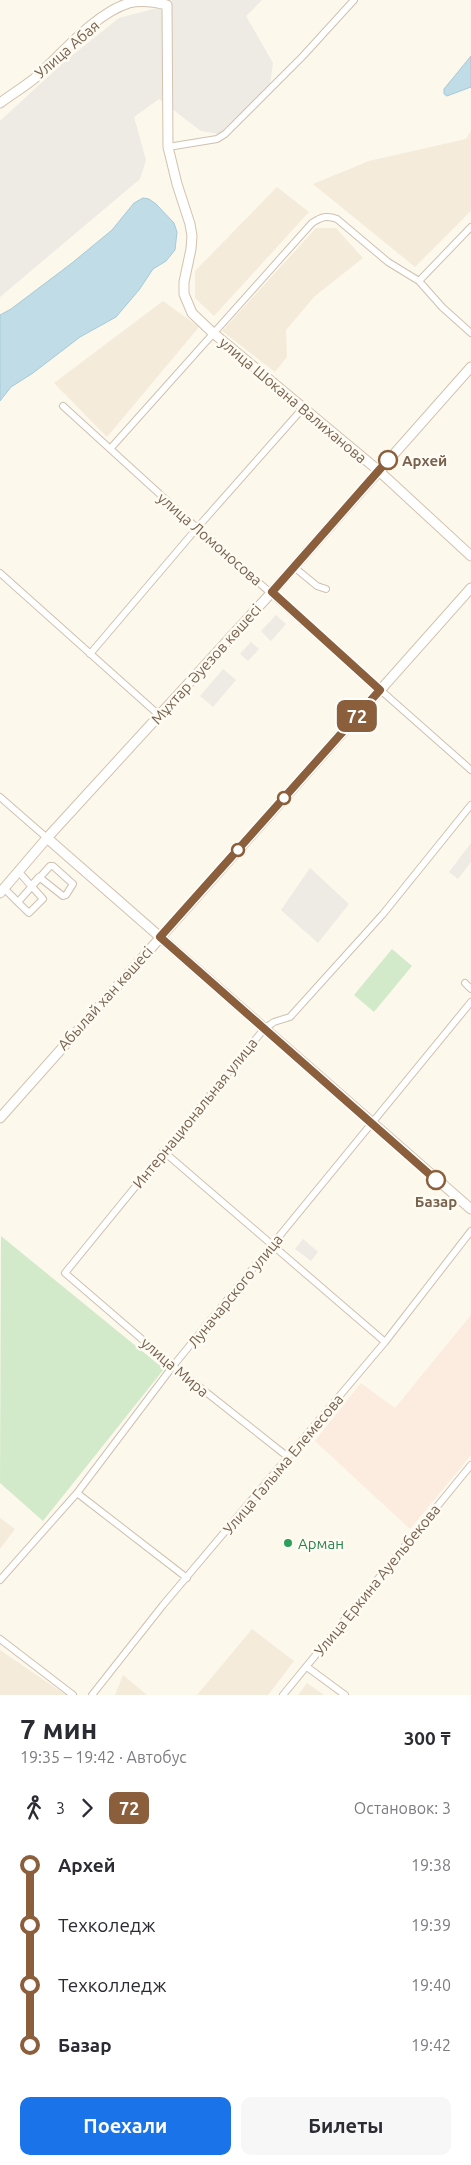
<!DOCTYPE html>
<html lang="ru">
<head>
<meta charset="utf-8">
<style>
  :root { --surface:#fff; --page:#f7f7f7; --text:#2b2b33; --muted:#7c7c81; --accent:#1a73e8 }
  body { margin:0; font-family:Ubuntu,sans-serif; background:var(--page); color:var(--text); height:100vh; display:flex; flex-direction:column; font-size:19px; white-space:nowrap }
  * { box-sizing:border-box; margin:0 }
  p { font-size:16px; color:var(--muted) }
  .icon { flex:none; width:28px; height:28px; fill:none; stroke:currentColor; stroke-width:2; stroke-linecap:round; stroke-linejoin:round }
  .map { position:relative; height:1695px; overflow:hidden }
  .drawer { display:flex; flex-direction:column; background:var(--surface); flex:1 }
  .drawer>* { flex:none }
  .badge { padding:0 10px; border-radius:8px; font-size:18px; line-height:32px }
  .map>.badge { position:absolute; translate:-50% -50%; box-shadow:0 0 0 2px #fff }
  .legs { display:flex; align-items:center; gap:8px; height:55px; padding:0 20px; font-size:16px }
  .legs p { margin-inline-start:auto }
  .headline { display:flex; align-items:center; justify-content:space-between; height:85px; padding:0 20px }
  h1 { font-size:28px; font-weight:700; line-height:38px }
  .button { display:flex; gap:10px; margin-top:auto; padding:10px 20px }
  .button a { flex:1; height:58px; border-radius:10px; background:var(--accent); color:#fff; font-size:20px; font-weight:700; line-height:58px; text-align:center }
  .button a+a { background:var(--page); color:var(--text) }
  ul { padding:0 20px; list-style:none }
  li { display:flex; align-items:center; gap:18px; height:60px; font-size:19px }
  li i { display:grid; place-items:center; width:8px; height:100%; margin:0 6px; background:currentColor }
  li i::after { content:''; width:12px; height:12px; margin:-6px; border:4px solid; border-radius:50%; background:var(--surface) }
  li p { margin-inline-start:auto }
  li:first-child i { background:linear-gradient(#0000 50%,currentColor 0) }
  li:last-child i { background:linear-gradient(currentColor 50%,#0000 0) }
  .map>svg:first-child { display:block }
</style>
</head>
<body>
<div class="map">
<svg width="471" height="1695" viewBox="0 0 471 1695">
  <rect width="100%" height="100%" fill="#fcf8ec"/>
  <path fill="#f4ebda" d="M 471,131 L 471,211 L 415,267 L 313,184 L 369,161 L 466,139 Z
    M 277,187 L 309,212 L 214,316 L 195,298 L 195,271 Z
    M 316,228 L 336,228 L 363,258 L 315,296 L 286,330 L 287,357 L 275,372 L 222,331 Z
    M 163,301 L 199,327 L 107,437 L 54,383 Z
    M 0,1518 L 15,1529 L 0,1549 Z
    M 252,1629 L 294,1661 L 268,1695 L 197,1695 Z
    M 0,1650 L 66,1695 L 0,1695 Z
    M 123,1675 L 147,1695 L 115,1695 Z
    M 307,1683 L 324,1695 L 298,1695 Z"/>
  <path fill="#fcece0" d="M 471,1315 L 471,1455 L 410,1529 L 315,1441 L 361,1383 L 395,1408 Z"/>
  <path fill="#eeeae4" d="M 172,0 L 262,0 L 246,16 L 273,63 L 270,84 L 219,134 L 201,131 L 159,99 L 134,117 L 146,160 L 140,179 L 0,297 L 0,121 L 64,62 L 119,18 L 172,4 Z
    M 276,615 L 286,624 L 271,641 L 261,631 Z
    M 251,642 L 259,649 L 248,661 L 240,654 Z
    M 223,669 L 236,680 L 213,707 L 200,696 Z
    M 471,843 L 471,862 L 458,879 L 449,872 Z
    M 310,868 L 349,904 L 318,943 L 281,910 Z
    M 303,1239 L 318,1252 L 311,1261 L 295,1249 Z"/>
  <path fill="#d3eaca" d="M 392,949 L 412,966 L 374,1012 L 354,995 Z
    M 1,1236 L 164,1369 L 43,1521 L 0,1483 Z"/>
  <path fill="#c0dce6" stroke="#a6cad8" d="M 471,56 L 471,87 L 447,96 L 444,94 L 444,89 Z
    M 143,198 L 149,199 L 156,204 L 174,223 L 177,232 L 175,250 L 166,261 L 153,269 L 139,290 L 116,317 L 80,337 L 33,373 L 11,387 L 0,401 L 0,315 L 11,309 L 72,263 L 112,230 L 134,203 Z"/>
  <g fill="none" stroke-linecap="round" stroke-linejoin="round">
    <g stroke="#cfc1b0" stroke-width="8">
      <path id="street" d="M 168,147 L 217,139 L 225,134 L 303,56 L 354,0
        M 419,281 L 471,227
        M 63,406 L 197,528 L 471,770
        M 110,449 L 312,223 C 321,217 327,215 337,219 L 388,262 L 419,281 L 442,307 L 471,333
        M 294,567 L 317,586 L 326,589
        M 0,573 L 160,716
        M 90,654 L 197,528 L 303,408
        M 0,797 L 47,838
        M 19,872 L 31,886 L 39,877 L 63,896 L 66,895 L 73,884 L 53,866 L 50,866 L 18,902 L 4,888 C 12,897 21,905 29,913 L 43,899 L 19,872
        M 465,983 L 471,989
        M 163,1151 L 385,1342
        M 288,1457 L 173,1366 L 65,1273 L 264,1029 L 274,1022 L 290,1017 L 383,914 L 471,805
        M 77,1493 L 187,1578
        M 0,1580 L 77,1493 L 173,1366 L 471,1002
        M 0,1639 L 73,1695
        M 307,1667 L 345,1695
        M 92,1695 L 163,1605 L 385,1342 L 471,1231
        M 283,1695 L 471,1465"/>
    </g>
    <g stroke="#d2c2af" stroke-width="11">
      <path id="secondary" d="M 0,103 C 12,94 24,87 35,78 C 62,54 94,14 129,3 C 141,0 155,2 167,5 L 168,147 L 177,184 L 190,224 L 192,236 L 191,249 L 184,282 L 184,294 L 192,313 L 212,332 L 379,471 L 471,556
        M 47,838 L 471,1209
        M 0,893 L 47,838 L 272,592 L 471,367
        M 0,1118 L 471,588"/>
    </g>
    <use href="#street" stroke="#fff" stroke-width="6"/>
    <use href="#secondary" stroke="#fff" stroke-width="9"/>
  </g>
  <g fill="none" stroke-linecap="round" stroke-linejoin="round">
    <g stroke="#fff" stroke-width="11">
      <path id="line-1" d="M 388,460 L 272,592 L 380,690 L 160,937 L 436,1180"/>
    </g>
    <use href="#line-1" stroke="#8b5e3c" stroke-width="8"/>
  </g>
  <g fill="#fff" stroke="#8b5e3c" stroke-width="2.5">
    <circle cx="388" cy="460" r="9"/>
    <circle cx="284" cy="798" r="6"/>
    <circle cx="238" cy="850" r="6"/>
    <circle cx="436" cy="1180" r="9"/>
  </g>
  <circle fill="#2e9e5b" stroke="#fefbf3" stroke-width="2" cx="288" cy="1543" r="5"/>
  <g text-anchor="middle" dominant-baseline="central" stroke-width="5" stroke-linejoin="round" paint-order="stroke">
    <g font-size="15" fill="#78624e" stroke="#fefbf3">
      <text transform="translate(67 49) rotate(-41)">Улица Абая</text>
      <text transform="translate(293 400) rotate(40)">улица Шокана Валиханова</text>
      <text transform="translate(210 539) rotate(41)">улица Ломоносова</text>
      <text transform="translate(206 664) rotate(-48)">Мұхтар Әуезов көшесі</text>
      <text transform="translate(105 998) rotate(-48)">Абылай хан көшесі</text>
      <text transform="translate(195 1113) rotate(-51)">Интернациональная улица</text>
      <text transform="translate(235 1291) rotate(-51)">Луначарского улица</text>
      <text transform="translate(175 1367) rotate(40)">улица Мира</text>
      <text transform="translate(283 1464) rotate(-50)">Улица Галыма Елемесова</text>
      <text transform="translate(377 1580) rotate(-51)">Улица Еркина Ауельбекова</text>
    </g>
    <g font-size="15" font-weight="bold" fill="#78624e" stroke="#fefbf3" text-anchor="start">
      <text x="402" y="460">Архей</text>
      <text x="436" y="1201" text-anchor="middle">Базар</text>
    </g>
    <g font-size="15" fill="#27864d" stroke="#fefbf3" text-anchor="start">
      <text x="298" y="1543">Арман</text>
    </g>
  </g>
</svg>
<b class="badge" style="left:357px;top:716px;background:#8b5e3c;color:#fff">72</b>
</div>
<section class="drawer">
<div class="headline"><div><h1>7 мин</h1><p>19:35 – 19:42 · Автобус</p></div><b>300 ₸</b></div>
<div class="legs"><svg class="icon" aria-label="walk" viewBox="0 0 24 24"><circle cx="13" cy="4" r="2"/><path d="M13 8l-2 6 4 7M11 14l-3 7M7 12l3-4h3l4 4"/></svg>3<svg class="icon" aria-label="forward" viewBox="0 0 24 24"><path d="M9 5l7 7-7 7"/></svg><b class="badge" style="background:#8b5e3c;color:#fff">72</b><p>Остановок: 3</p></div>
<ul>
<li><i style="color:#8b5e3c"></i><b>Архей</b><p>19:38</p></li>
<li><i style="color:#8b5e3c"></i><span>Техколедж</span><p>19:39</p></li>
<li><i style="color:#8b5e3c"></i><span>Техколледж</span><p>19:40</p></li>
<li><i style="color:#8b5e3c"></i><b>Базар</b><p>19:42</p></li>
</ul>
<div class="button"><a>Поехали</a><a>Билеты</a></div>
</section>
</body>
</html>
